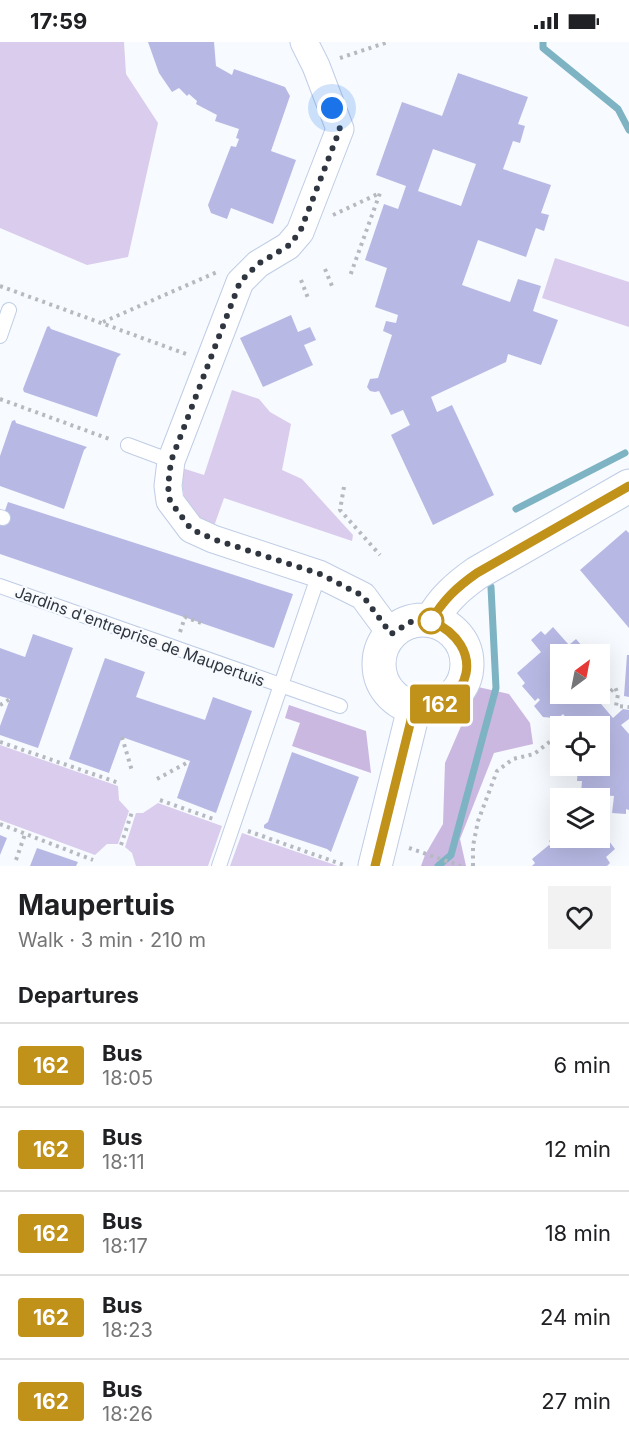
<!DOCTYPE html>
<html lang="en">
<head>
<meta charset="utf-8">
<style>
  :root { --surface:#fff; --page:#f2f2f2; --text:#202124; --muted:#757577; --line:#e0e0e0 }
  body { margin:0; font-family:Inter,sans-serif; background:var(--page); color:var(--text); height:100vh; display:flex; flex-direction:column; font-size:22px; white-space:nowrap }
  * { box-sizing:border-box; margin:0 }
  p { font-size:20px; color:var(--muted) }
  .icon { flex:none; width:33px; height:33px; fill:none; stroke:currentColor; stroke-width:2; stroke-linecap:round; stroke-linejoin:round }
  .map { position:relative; height:824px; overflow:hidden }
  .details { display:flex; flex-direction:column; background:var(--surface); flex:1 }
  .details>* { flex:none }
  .badge { padding:0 12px; border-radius:4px; font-size:21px; line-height:39px }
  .needle { width:39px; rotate:32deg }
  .buttons { position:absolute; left:550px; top:602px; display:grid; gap:12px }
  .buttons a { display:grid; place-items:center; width:60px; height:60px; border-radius:0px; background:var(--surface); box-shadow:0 6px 24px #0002; font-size:30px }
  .you { position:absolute; width:30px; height:30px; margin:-15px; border:4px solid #fff; border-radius:50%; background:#1a73e8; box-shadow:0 0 0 9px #1a73e833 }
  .map>.badge { position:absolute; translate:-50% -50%; box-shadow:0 0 0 3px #fff }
  h2 { padding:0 18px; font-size:22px; line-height:54px }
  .round { display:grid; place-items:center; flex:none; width:63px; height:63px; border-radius:0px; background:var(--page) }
  .headline { display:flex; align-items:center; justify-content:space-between; height:102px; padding:0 18px }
  h1 { font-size:28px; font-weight:700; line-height:45px }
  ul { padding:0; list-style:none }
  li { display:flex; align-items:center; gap:18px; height:84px; padding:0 18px; border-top:2px solid var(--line) }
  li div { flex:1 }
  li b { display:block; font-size:22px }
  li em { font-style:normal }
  li .badge { min-width:66px; font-weight:700; text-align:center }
  .status { display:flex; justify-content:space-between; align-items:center; height:42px; padding:0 30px; background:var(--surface); direction:ltr }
  .status svg { height:16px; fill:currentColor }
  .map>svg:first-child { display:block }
</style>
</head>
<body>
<div class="status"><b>17:59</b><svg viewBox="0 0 49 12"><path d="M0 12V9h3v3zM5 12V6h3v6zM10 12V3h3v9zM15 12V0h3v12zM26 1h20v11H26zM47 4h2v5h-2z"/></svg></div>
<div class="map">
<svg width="629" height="824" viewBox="0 0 629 824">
  <rect width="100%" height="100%" fill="#f7faff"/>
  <path fill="#dacced" d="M 0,0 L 124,0 L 126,32 L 158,81 L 128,215 L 87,223 L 0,186 Z
    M 555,216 L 629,240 L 629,285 L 542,256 Z
    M 232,348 L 259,357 L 270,370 L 291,382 L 282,428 L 302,437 L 353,493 L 352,499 L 224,456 L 213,487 C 184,472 182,456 182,426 L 204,433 Z
    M 0,703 L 118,744 L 119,758 L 129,769 L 118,802 L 107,802 L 95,813 L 0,778 Z
    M 158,761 L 222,784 L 208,824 L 136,824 L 132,811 L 125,805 L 136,771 L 143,771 Z
    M 242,791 L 338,824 L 230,824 Z"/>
  <path fill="#cab8e1" d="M 478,645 L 509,652 L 530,681 L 533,702 L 494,711 L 460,797 L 466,824 L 421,824 L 425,813 L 443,782 L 445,721 Z
    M 289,663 L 366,689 L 371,731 L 292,704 L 300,681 L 285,676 Z"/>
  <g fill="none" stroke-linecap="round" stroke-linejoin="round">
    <path stroke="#7db3c2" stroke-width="7" d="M 543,0 L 543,6 L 618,67 L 629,88
      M 516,467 L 625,411
      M 438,824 L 451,813 L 496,646 L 491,545"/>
  </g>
  <path fill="#b7b9e4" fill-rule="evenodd" d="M 148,0 L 214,0 L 216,24 L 232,33 L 234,27 L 285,45 L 290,54 L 271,109 L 296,118 L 273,182 L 231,166 L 227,177 L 211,171 L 208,163 L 231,104 L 236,105 L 239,97 L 236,96 L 239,87 L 215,79 L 217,73 L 196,62 L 197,59 L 189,52 L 187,54 L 179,46 L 172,50 L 159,31 Z
    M 458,31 L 528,55 L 518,82 L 525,84 L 520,101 L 513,99 L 503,127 L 551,143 L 541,171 L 549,173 L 544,189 L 536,186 L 526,215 L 478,198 L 462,243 L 510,260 L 518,237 L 541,244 L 533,269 L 558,278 L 541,323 L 508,312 L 506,320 L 431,355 L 437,370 L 452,363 L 494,453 L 433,483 L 391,393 L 410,383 L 403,368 L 391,373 L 379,349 L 375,350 L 370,349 L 367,345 L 370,337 L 378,336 L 392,293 L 383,289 L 386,279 L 396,281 L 398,273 L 375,265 L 387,226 L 365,218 L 384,162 L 398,167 L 406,144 L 376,133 L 402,60 L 442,74 ZM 433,107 L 476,122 L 461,164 L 418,149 Z
    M 291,273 L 298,290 L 310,285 L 316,298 L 304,303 L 313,323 L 263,345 L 240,296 Z
    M 49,284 L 51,287 L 121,312 L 117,316 L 97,375 L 24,350 L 23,347 L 47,285 Z
    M 15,378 L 16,381 L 87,405 L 84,408 L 64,467 L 0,444 L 0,414 L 12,379 Z
    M 8,460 L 293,552 L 274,606 L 0,512 L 0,483 Z
    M 626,488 L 629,491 L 629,586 L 580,528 Z
    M 553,585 L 569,603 L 576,597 L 589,612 L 561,612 L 561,651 L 602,651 L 596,656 L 613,676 L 623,667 L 629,668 L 629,677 L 621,683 L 629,692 L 629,768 L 626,767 L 626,772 L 612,771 L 614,754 L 581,752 L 582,739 L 577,739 L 578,723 L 600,723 L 600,684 L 583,684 L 575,675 L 569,679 L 563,672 L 556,678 L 554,676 L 543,675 L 534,664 L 540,658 L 538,656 L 535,659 L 522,644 L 525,641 L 517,631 L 541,610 L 531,598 L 541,589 L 545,593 Z
    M 33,592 L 73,606 L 38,706 L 0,693 L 0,684 L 10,657 L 0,654 L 0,606 L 25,615 Z
    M 627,613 L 629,613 L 629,655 L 624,654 Z
    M 105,616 L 145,630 L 136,655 L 205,678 L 213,655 L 252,669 L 216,771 L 177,756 L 190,719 L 122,695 L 109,731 L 69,717 Z
    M 292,710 L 359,735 L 331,810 L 327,807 L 264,786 L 264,783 L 268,780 Z
    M 600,787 L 615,807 L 606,815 L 610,821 L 607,824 L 532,824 L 535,821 L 532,817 L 549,803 L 552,806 L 554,805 L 549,799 L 560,789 L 561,795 L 600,795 Z
    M 0,793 L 7,796 L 0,813 Z
    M 37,806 L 78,820 L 76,824 L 30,824 Z"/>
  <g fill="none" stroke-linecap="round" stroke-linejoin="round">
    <g stroke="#bfcde5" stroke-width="16">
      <path id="service" d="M 0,294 L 9,268
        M 128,403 L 171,419
        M 0,475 L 3,476
        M 0,544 L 340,664
        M 219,824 L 319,532"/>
    </g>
    <g stroke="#bfcde5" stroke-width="29">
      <path id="minor" d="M 304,0 L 316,24 L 340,87 L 300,190 L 288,204 L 258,222 L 240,240 L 171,419 L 168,444 L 170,459 L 191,487 L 213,497 L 319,532 L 363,554 L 391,592"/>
    </g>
    <g stroke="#bfcde5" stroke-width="35">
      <path id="tertiary" d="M379 622a44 44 0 1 1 88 0a44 44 0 1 1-88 0Z
        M 431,579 C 443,558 457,545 477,531 L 629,444
        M 375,824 L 414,666"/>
    </g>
    <path stroke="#b6bac0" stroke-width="4" stroke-dasharray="3 4.5" stroke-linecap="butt" d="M 340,16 L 388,0
      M 333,173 L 380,151 L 350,234
      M 325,227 L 332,244
      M 301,238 L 308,256
      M 0,244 L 186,312
      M 103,280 L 217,230
      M 0,357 L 112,398
      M 344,445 L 340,468 L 380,513
      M 180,590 L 185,575 L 201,581
      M 600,660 L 615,645 L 618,652 L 616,664 L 629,665
      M 0,663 L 10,657
      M 570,684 L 577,678
      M 122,695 L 132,729
      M 0,700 L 119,741
      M 157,737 L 190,719
      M 160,758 L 216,778
      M 0,782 L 93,818
      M 248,789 L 344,823
      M 121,803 L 132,770
      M 409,806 L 461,824
      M 16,818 L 25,792
      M 473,824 L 473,804 L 478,779 L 497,729 L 513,717 L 534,712 L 561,691"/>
    <use href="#service" stroke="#fff" stroke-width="14"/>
    <use href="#minor" stroke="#fff" stroke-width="27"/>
    <use href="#tertiary" stroke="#fff" stroke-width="33"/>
  </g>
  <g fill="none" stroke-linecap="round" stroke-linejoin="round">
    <g stroke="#fff" stroke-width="14">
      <path id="line" d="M 375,824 L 414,666 C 474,666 487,603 431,579 C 443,558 457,545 477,531 L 629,444"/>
    </g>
    <use href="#line" stroke="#c0921a" stroke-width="9"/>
    <path stroke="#30363f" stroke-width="6" stroke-dasharray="0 10.8" d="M 332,66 L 340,87 L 300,190 L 288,204 L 258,222 L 240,240 L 171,419 L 168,444 L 170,459 L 191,487 L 213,497 L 320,532 L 363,554 L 391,592 L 414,578 L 431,579"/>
  </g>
  <circle fill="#fff" stroke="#c0921a" stroke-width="3" cx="431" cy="579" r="12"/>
  <g text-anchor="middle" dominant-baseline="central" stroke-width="4.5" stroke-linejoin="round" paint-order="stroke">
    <g font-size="16" fill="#30363f" stroke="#f7faff">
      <text transform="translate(140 594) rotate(20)">Jardins d'entreprise de Maupertuis</text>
    </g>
  </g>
</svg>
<div class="buttons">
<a><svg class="needle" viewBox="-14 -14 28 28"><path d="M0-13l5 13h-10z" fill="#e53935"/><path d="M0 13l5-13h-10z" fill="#757577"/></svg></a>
<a><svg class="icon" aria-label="locate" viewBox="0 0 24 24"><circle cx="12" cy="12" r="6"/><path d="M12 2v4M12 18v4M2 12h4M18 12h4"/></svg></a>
<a><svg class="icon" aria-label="layers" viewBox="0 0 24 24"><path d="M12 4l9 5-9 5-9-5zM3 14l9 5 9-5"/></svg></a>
</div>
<div class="you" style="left:332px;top:66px"></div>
<b class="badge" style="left:440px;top:662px;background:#c0921a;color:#fff">162</b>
</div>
<section class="details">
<div class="headline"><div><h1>Maupertuis</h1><p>Walk · 3 min · 210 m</p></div><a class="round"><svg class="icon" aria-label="heart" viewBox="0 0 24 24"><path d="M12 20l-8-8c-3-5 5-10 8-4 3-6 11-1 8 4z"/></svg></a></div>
<h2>Departures</h2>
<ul>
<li><span class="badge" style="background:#c0921a;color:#fff">162</span><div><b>Bus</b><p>18:05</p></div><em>6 min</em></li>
<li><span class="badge" style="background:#c0921a;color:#fff">162</span><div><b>Bus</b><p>18:11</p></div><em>12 min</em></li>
<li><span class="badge" style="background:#c0921a;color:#fff">162</span><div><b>Bus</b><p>18:17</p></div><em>18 min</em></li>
<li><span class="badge" style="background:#c0921a;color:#fff">162</span><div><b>Bus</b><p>18:23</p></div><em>24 min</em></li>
<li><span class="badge" style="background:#c0921a;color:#fff">162</span><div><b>Bus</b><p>18:26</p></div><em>27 min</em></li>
</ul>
</section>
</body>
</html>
